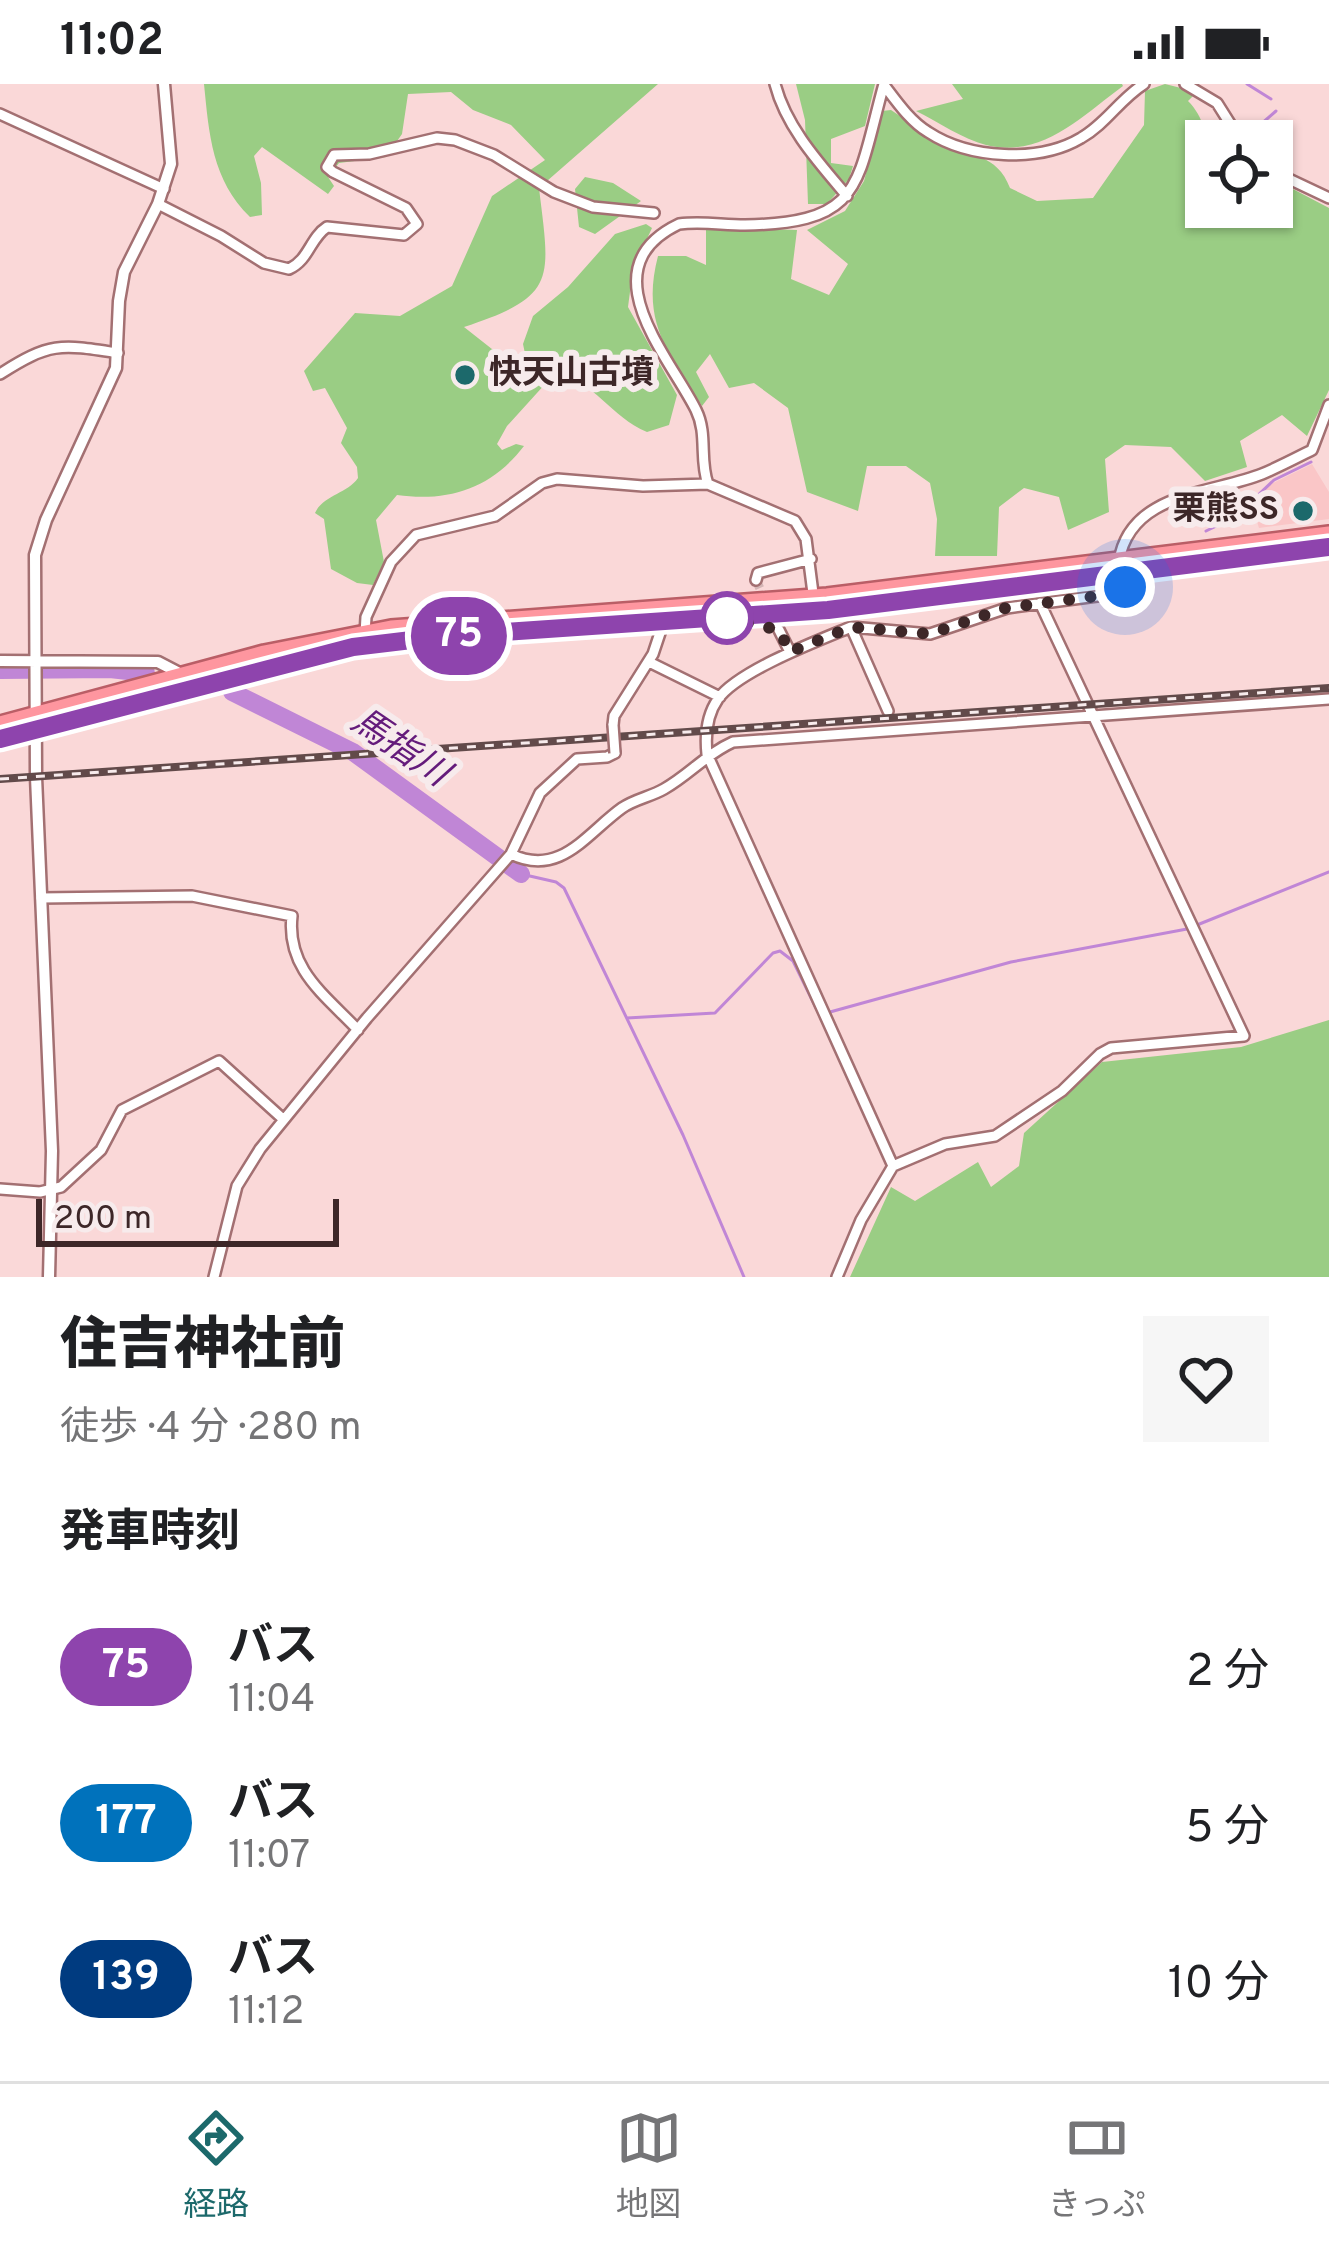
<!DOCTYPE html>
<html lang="ja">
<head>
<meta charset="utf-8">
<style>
  :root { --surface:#fff; --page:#f6f6f6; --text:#202124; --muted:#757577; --line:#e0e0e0; --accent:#1c696b }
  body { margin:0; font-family:Overpass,"Noto Sans JP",sans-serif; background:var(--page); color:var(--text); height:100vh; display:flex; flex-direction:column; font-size:45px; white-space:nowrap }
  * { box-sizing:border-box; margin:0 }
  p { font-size:39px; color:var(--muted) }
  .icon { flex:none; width:66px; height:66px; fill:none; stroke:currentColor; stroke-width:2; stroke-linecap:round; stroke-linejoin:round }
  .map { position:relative; height:1193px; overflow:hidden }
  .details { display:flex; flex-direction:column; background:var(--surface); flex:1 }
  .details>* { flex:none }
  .badge { padding:0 24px; border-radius:39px; font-size:42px; line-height:78px }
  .controls { position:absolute; left:1185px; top:36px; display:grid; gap:24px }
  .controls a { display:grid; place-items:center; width:108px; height:108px; border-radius:0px; background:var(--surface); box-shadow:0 3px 9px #0004; font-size:60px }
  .scale { position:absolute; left:36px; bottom:30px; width:303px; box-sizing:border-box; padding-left:12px; border:6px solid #3d2728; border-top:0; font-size:33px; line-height:42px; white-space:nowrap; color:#3d2728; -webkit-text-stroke:9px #f7ebec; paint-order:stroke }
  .you { position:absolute; width:60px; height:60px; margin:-30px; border:9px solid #fff; border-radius:50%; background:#1a73e8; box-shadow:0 0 0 18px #1a73e833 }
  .map>.badge { position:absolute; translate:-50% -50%; box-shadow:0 0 0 6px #fff }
  h2 { padding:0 60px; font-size:45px; line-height:108px }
  .round { display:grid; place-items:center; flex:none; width:126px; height:126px; border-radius:0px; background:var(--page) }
  .overview { display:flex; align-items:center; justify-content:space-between; height:204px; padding:0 60px }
  h1 { font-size:57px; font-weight:800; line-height:90px }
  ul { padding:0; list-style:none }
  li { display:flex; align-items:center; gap:36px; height:156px; padding:0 60px }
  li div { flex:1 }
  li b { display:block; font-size:45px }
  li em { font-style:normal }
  li .badge { min-width:132px; font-weight:700; text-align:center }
  .status { display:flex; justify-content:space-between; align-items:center; height:84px; padding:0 60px; background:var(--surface); direction:ltr }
  .status svg { height:33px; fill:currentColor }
  .tabs { display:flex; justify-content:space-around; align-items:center; height:168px; border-top:3px solid var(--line); background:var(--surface); font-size:33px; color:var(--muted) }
  .tabs a { display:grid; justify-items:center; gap:6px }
  .tabs .active { color:var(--accent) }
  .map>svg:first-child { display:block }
</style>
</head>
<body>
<div class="status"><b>11:02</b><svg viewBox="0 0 49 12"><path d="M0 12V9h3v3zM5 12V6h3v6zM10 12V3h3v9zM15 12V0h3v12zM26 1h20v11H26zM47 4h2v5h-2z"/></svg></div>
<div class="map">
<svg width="1329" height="1193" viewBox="0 0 1329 1193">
  <rect width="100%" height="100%" fill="#fad8d8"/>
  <path fill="#fac6c7" d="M 1312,380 L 1329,408 L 1329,435 L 1259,444 L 1251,418 L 1271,400 Z"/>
  <path fill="#9acd84" d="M 204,0 L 658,0 L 539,104 C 550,196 558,212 464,243 L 520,287 L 528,284 L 523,260 L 533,232 L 568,203 L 615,150 L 646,140 L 652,144 L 633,185 L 628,223 L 677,311 L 669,341 L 647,348 C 611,333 594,297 556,288 L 507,342 L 497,360 L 502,366 L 516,360 L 524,362 C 491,405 448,418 397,411 L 376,436 L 384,478 L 373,501 L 357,499 L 331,485 L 324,435 L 315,429 C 323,411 347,410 358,394 L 357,383 L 341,359 L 347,344 L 325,304 L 313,307 L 304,287 L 355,229 L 400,232 L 452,202 L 492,112 L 545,76 L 511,41 L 473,26 L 451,8 L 408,10 L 402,50 L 386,73 L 339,79 L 328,93 L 334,102 L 328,110 L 262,63 L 254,72 L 261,99 L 262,131 L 250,133 C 212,96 209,50 204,0 Z
    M 796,0 L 875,0 L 865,42 L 831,55 L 831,79 L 853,82 L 849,95 L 827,120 L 808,120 L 805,36 Z
    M 952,0 L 1122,0 L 1123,2 C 1082,32 1042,75 986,61 C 963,55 938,38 916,27 L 963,15 Z
    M 1165,0 L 1197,8 L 1188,17 C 1216,45 1206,86 1206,123 L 1272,123 L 1272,94 L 1329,124 L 1329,306 L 1307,352 L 1282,331 L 1240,357 L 1247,383 L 1205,397 L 1171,363 L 1125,361 L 1105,375 L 1109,428 L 1068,446 L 1059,413 L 1024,404 L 999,423 L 997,472 L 935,472 L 937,435 L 930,399 L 906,382 L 867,382 L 858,427 L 807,408 L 788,324 L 754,299 L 729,304 L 710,270 L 696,288 L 709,313 L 702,322 C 667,268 641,237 658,172 L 686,172 L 706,181 L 706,143 L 797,146 L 791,195 L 829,211 L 848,180 L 807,146 L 845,127 L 864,97 L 882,27 L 891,26 C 907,36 923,49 940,58 C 969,73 997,69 1010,104 L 1037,117 L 1093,114 L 1144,41 L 1145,7 Z
    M 585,93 L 613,99 L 641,117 L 595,150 L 579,143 L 575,105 Z
    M 1329,936 L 1329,1193 L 850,1193 L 891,1103 L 915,1117 L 978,1078 L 991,1103 L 1019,1082 L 1024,1049 L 1102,978 L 1241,963 Z"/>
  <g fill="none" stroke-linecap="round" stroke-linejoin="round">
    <path stroke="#c086d6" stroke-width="3" d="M 1247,0 L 1271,15
      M 1259,57 L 1260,41 L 1276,27
      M 1206,447 L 1235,433 L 1274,396 L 1311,378
      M 521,790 L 556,798 L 564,804 L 683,1051 L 744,1193
      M 1197,841 L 1329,788
      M 830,928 L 1011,878 L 1187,845
      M 627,934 L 715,929 L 773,869 L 780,867 L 793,877 L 816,924"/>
    <path stroke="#c086d6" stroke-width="18" d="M 0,586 L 110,585 L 146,589
      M 232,608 L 353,668 L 521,790"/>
    <path stroke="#d4b5b5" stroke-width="9" stroke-dasharray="9 4.5" stroke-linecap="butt" d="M 756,496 L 779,546"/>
    <g stroke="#a37072" stroke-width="14">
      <path id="minor" d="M 775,0 C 786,43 819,79 847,112
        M 1185,0 L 1217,19 L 1241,57
        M 884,1 C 897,18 910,37 928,48 C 969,75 1039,79 1081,54 C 1106,40 1120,15 1144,0
        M 0,30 L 164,105
        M 1272,87 L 1329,114
        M 158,120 L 221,152 L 264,179 L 289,185 C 309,176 310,154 327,143 L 404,151 L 417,140 L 406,124 L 333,88 L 327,83 L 334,71 L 369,70 L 437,54 L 455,56 L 494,71 L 554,108 L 593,123 L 654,129
        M 0,290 C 50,258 60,260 118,269
        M 1119,477 C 1130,408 1212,410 1262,390 C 1279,383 1296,374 1312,366 L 1329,321
        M 756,496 L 758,489 L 811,475
        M 814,517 L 806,455 L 795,437 L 708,400 C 699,376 708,350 696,326 C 669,272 587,184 679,140 C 702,137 722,141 745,141 C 864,139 856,101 884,0
        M 851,543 L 930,550 L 1007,524 L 1120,509 L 1125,503 L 1127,490
        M 779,546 L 790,568
        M 365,550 L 366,533 L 391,478 L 416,451 L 495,432 L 542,399 L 557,395 L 643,402 L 708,400
        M 649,578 L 720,613
        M 888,627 L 851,543 C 817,557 738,587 718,615 C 706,632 705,651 707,670 L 893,1082
        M 613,641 L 614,632 L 653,570 L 664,537
        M 511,770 C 560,794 587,749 622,724 C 635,715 650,713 664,705 C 689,691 706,670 733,658 L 1329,615
        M 41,814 L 192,812 L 292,832 C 286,885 325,911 358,946
        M 0,1105 L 40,1108 L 61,1103 L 101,1066 L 122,1026 L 219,977 L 283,1035
        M 214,1193 L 237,1102 L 260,1065 L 367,934 L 511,770 L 540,709 L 577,675 L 607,673 L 615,669
        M 837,1193 L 861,1136 L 893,1082 L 945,1060 L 995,1052 L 1062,1007 L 1100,970 L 1111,964 L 1244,952 L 1040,519"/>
    </g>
    <g stroke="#a37072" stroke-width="15">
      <path id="tertiary" d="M 0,577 L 158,578 L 183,591
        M 49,1193 L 52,1067 L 36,693 L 35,471 L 46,436 L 116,284 L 119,217 L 124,188 L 158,120 L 171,80 L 164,0"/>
    </g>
    <g stroke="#ba5e66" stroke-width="20">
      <path id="trunk" d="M 0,640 L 264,569 L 391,544 L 827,512 L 1329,450
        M 0,655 L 276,580 L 393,557 L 828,526 L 1329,463"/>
    </g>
    <use href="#minor" stroke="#fff" stroke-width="9"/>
    <use href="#tertiary" stroke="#fff" stroke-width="10"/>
    <use href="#trunk" stroke="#fe969f" stroke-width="15"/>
    <g stroke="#624a4a" stroke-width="8">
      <path id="rail" d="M 0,695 L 1329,604"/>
    </g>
    <use href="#rail" stroke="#f7ebec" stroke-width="3" stroke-dasharray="9" stroke-linecap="butt"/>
    <g stroke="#a37072" stroke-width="14" stroke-linecap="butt">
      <path id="minor-bridge" d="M 613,641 L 615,669"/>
    </g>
    <use href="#minor-bridge" stroke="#fff" stroke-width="9"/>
  </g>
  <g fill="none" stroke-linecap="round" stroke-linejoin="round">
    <g stroke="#fff" stroke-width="27">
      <path id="line" d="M 0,655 L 353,563 L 445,552 L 828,526 L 1329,463"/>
    </g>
    <use href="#line" stroke="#8e44ad" stroke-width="18"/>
    <path stroke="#3d2728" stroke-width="12" stroke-dasharray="0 21.6" d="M 727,534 L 779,546 L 790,568 L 851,543 L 930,550 L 1006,524 L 1120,509 L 1125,503"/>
  </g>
  <g fill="#1c696b" stroke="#f7ebec" stroke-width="4.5">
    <circle cx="465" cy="291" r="12"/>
    <circle cx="1303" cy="427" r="12"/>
  </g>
  <circle fill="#fff" stroke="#8e44ad" stroke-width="6" cx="727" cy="534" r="24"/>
  <g text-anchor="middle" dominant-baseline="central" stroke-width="12" stroke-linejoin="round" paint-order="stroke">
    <g font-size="33" font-weight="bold" fill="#3d2728" stroke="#f7ebec" text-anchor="start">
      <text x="489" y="291">快天山古墳</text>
      <text x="1279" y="427" text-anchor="end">栗熊SS</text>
    </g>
    <g font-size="36" font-style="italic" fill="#641b7b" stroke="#f7ebec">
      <text transform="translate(399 665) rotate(34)">馬指川</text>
    </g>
  </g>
</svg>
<div class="controls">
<a><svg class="icon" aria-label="locate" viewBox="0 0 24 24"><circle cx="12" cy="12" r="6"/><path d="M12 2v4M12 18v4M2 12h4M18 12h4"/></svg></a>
</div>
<div class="scale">200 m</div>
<div class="you" style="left:1125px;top:503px"></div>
<b class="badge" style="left:459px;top:552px;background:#8e44ad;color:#fff">75</b>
</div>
<section class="details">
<div class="overview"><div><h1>住吉神社前</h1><p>徒歩 · 4 分 · 280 m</p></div><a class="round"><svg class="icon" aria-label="heart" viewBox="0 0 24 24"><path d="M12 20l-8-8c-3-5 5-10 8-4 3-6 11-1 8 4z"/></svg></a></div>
<h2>発車時刻</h2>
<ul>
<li><span class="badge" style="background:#8e44ad;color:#fff">75</span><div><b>バス</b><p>11:04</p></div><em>2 分</em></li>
<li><span class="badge" style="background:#0072bc;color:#fff">177</span><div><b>バス</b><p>11:07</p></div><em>5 分</em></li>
<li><span class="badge" style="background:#003b80;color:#fff">139</span><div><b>バス</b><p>11:12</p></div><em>10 分</em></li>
</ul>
</section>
<nav class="tabs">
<a class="active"><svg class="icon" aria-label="directions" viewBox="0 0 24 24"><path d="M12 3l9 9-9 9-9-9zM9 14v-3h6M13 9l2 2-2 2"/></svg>経路</a>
<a><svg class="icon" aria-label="map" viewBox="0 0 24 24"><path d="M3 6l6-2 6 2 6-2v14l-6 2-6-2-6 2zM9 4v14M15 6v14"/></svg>地図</a>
<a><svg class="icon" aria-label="tickets" viewBox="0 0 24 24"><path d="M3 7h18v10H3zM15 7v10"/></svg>きっぷ</a>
</nav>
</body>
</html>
